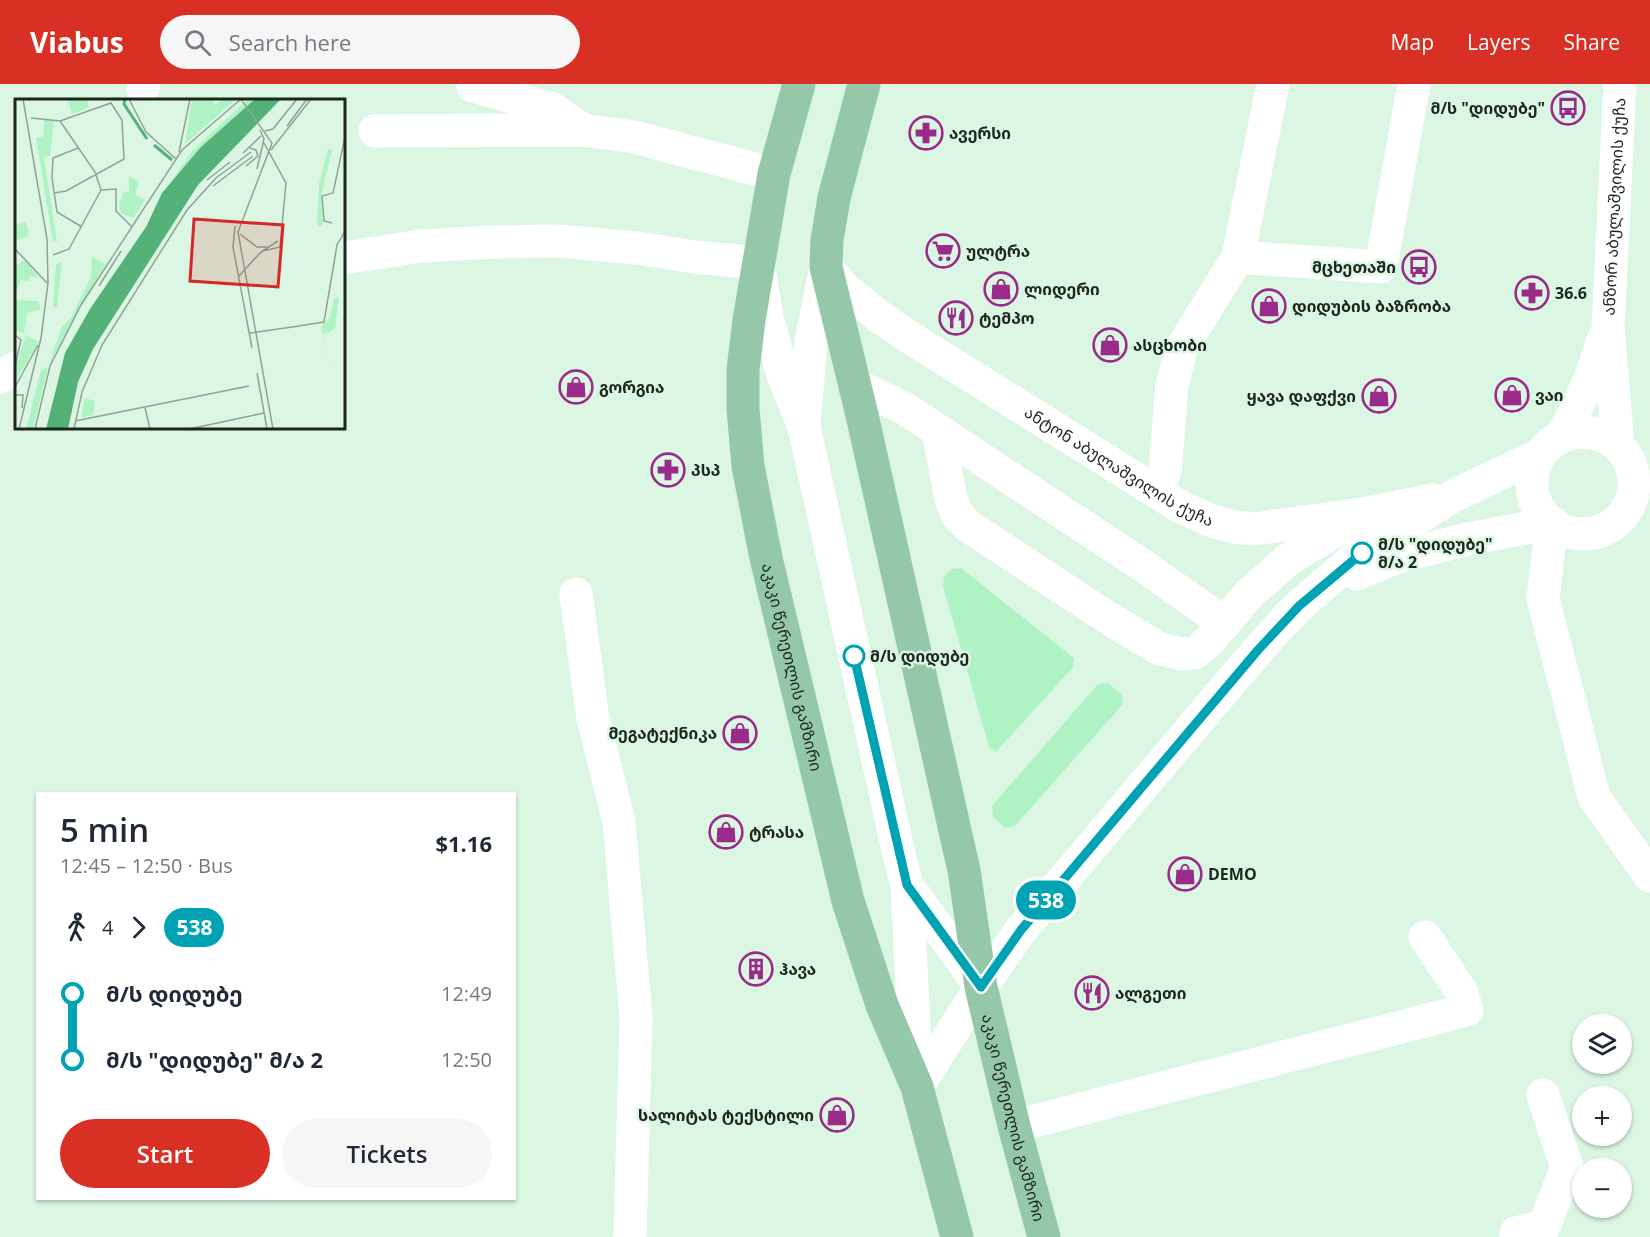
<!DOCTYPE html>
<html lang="en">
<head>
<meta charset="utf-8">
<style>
  :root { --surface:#fff; --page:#f6f6f7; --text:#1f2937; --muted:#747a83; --accent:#d93025 }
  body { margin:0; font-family:"Open Sans","Noto Sans Georgian",sans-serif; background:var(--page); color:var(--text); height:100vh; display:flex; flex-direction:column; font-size:22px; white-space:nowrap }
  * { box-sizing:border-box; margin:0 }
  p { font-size:20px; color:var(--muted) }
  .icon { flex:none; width:33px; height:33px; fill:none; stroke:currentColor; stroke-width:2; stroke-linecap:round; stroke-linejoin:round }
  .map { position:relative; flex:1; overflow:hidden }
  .panel { position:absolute; left:36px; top:708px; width:480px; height:408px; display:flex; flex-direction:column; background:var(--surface); border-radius:0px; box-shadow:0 2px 4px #0004 }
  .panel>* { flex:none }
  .badge { padding:0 12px; border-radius:20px; font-size:21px; line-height:39px }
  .controls { position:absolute; left:1572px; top:930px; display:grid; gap:12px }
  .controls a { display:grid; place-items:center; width:60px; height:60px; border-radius:50%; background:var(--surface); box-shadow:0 2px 4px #0004; font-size:30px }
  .map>.badge { position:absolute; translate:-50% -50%; box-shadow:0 0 0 3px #fff }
  .legs { display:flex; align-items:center; gap:9px; height:66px; padding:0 24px; font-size:20px }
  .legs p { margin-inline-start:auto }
  .summary { display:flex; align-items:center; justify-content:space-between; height:102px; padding:0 24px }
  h1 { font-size:33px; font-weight:600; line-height:45px }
  .cta { display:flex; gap:12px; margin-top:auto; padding:12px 24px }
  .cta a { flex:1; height:69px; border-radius:36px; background:var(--accent); color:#fff; font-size:24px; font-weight:600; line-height:69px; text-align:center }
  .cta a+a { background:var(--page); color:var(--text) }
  ul { padding:0 24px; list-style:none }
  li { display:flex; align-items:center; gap:21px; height:66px; font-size:22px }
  li i { display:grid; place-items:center; width:9px; height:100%; margin:0 8px; background:currentColor }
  li i::after { content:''; width:15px; height:15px; margin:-8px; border:4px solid; border-radius:50%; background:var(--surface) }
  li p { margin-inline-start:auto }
  li:first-child i { background:linear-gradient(#0000 50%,currentColor 0) }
  li:last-child i { background:linear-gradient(currentColor 50%,#0000 0) }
  header { display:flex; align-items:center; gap:36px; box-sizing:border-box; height:84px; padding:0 30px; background:var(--accent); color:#fff }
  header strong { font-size:28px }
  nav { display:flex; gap:33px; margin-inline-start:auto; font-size:21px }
  .search { width:420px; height:54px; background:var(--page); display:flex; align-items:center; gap:15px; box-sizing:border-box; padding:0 21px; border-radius:33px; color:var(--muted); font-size:22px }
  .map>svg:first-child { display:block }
</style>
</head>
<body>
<header>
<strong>Viabus</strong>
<div class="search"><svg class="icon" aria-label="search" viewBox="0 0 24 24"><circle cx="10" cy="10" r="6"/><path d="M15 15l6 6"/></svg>Search here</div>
<nav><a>Map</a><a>Layers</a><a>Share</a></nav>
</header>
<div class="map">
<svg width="1650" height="1153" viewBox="0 0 1650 1153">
  <rect width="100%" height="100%" fill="#dbf6e3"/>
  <path fill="#aff3c5" d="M 961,484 L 1074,574 L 1073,583 L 996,668 L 989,663 L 943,502 L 944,492 L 952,485 Z
    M 1108,599 L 1122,611 L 1123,620 L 1014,743 L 1005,744 L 993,732 L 992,722 L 1098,600 Z"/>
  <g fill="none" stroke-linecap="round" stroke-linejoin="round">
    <g stroke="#fff" stroke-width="33">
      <path d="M 473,2 L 553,25 L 583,46"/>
      <path d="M 143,5 L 144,0"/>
      <path d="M 375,47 L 583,46 L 634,53 L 774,90"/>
      <path d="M 1238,173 L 1381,183 L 1414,0"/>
      <path d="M 344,174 L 421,162 L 493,158 L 558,157 L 637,164 L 695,173 L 758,179 L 767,233 L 783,291 L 804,343 L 900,775 L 907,801 L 917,1002"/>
      <path id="s1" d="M 826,183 L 844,204 L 876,230 L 903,249 L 1179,422 L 1212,437 L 1234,443 L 1254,445 L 1362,430 L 1433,416"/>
      <path d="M 0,293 L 16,284"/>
      <path d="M 855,301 L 904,324 L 1145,483 L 1224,539"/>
      <path d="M 804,339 L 811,258 L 826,183"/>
      <path d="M 938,347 L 951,415 L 957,430 L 968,442 L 1113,537 L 1160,565 L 1181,570 L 1195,569 L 1209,557 L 1249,510 L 1289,475 L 1353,436"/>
      <circle cx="1583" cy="399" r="51"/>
      <path d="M 1563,352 L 1590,295 L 1604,254"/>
      <path id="s2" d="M 1618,362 L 1608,244 L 1620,0"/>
      <path d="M 1154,406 L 1165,388 L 1172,301 L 1181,265 L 1238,173 L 1273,0"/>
      <path d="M 1552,439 L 1543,514 L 1594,713 L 1650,792"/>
      <path d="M 1357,490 L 1395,474 L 1463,456 L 1552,439"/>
      <path d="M 576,510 L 593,635 L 619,738 L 636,934 L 630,1153"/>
      <path d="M 907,801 L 981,903"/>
      <path d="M 917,1003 L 981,903 L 1021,846 L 1234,594 L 1283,538 L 1299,522 L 1357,472 L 1455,411 L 1540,371"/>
      <path d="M 1014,1042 L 1467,926 L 1461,907 L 1425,853"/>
      <path d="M 1516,1149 L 1544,1142 L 1567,1083 L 1543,1011"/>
    </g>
    <g stroke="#94c8a8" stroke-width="33">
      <path id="s3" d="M 799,0 L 774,90 L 749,236 L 743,286 L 743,325 L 748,382 L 766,474 L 848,817 L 882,921 L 917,1003 L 957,1153"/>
      <path id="s4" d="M 864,0 L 834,114 L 827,156 L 826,183 L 862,331 L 958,760 L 964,786 L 981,903 L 1014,1042 L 1044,1153"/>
    </g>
  </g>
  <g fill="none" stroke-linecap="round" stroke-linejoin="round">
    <g stroke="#fff" stroke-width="14">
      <path id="line-1" d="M 854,572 L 907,801 L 981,903 L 1021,846 L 1258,566 L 1299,522 L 1362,469"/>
    </g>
    <use href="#line-1" stroke="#00a3b4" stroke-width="9"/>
  </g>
  <defs>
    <g id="bus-ring" transform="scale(1.725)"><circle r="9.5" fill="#dbf6e3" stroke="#9a2b8a" stroke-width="1.5"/><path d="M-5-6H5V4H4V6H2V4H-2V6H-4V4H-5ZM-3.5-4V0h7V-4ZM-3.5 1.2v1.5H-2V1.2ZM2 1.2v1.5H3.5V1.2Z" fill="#9a2b8a"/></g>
    <g id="pharmacy-ring" transform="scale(1.725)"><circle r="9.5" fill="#dbf6e3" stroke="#9a2b8a" stroke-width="1.5"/><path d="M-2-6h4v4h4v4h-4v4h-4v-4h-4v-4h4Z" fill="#9a2b8a"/></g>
    <g id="supermarket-ring" transform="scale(1.725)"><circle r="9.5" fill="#dbf6e3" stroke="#9a2b8a" stroke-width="1.5"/><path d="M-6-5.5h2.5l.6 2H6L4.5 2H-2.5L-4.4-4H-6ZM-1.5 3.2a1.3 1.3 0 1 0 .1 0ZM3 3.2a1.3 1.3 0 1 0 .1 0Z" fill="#9a2b8a"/></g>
    <g id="shop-ring" transform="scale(1.725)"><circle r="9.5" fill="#dbf6e3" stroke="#9a2b8a" stroke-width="1.5"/><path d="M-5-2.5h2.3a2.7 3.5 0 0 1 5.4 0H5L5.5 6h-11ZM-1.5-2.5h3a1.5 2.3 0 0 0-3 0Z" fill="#9a2b8a"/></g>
    <g id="restaurant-ring" transform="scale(1.725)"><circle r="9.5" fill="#dbf6e3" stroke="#9a2b8a" stroke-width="1.5"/><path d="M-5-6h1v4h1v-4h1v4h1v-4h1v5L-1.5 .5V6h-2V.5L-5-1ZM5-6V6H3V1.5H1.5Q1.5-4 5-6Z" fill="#9a2b8a"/></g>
    <g id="building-ring" transform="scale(1.725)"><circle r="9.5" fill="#dbf6e3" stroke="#9a2b8a" stroke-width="1.5"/><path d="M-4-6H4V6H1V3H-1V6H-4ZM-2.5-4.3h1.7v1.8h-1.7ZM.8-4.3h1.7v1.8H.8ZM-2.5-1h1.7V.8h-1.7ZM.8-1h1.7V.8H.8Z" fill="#9a2b8a"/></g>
  </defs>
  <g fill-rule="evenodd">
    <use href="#bus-ring" x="1568" y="24"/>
    <use href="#pharmacy-ring" x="926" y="49"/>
    <use href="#supermarket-ring" x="943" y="167"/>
    <use href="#bus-ring" x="1419" y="183"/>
    <use href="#shop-ring" x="1001" y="205"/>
    <use href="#pharmacy-ring" x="1532" y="209"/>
    <use href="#shop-ring" x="1269" y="222"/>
    <use href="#restaurant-ring" x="956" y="234"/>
    <use href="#shop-ring" x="1110" y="261"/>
    <use href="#shop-ring" x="576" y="303"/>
    <use href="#shop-ring" x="1512" y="311"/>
    <use href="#shop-ring" x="1379" y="312"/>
    <use href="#pharmacy-ring" x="668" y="386"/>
    <use href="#shop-ring" x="740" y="649"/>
    <use href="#shop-ring" x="726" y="748"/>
    <use href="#shop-ring" x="1185" y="790"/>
    <use href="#building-ring" x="756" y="885"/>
    <use href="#restaurant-ring" x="1092" y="909"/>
    <use href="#shop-ring" x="837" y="1031"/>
  </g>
  <g fill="#fff" stroke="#00a3b4" stroke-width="3">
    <circle cx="1362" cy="469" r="10"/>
    <circle cx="854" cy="572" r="10"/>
  </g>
  <g text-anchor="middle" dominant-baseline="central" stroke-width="5" stroke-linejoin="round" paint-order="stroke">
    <g font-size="16" font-weight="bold" fill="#1c261f" stroke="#dbf6e3" text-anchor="start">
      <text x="1545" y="24" text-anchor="end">მ/ს "დიდუბე"</text>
      <text x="949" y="49">ავერსი</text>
      <text x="966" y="167">ულტრა</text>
      <text x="1396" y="183" text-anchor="end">მცხეთაში</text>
      <text x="1024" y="205">ლიდერი</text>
      <text x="1555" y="209">36.6</text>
      <text x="1292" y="222">დიდუბის ბაზრობა</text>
      <text x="979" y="234">ტემპო</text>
      <text x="1133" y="261">ასცხობი</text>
      <text x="599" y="303">გორგია</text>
      <text x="1535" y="311">ვაი</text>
      <text x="1356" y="312" text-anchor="end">ყავა დაფქვი</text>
      <text x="691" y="386">პსპ</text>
      <text x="717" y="649" text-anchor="end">მეგატექნიკა</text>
      <text x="749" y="748">ტრასა</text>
      <text x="1208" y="790">DEMO</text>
      <text x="779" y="885">ჰავა</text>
      <text x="1115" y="909">ალგეთი</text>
      <text x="814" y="1031" text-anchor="end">სალიტას ტექსტილი</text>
    </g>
    <g font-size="16" fill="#1c261f" stroke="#dbf6e3">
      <text stroke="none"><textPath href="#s2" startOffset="240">ანზორ აბულაშვილის ქუჩა</textPath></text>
      <text stroke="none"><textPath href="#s1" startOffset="356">ანტონ აბულაშვილის ქუჩა</textPath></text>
      <text stroke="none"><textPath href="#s3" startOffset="594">აკაკი წერეთლის გამზირი</textPath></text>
      <text stroke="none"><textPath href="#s4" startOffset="1059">აკაკი წერეთლის გამზირი</textPath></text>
    </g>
    <g font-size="16" font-weight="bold" fill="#1c261f" stroke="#dbf6e3" text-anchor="start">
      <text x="1378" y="460">მ/ს "დიდუბე"<tspan x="1378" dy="18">მ/ა 2</tspan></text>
      <text x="870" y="572">მ/ს დიდუბე</text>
    </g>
  </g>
  <g transform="translate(15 15)">
    <rect width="330" height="330" fill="#dbf6e3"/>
    <path d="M 52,0 L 73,0 L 73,9 L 57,15 ZM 177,0 L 196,0 L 200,6 L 208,0 L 219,2 L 170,45 ZM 233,0 L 238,3 L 186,48 L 151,90 L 178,51 ZM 29,21 L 39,22 L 35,57 L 29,58 L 42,143 L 38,143 L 21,39 L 28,39 ZM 313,50 L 317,51 L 306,98 L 308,127 L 302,127 L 304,85 ZM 114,77 L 124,83 L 120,95 L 130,101 L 118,119 L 106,114 L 104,106 L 108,94 L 114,92 ZM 11,123 L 14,137 L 0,142 L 0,126 ZM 77,158 L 90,165 L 34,265 L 47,227 L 56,219 L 76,178 ZM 10,161 L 24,179 L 15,177 L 13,182 L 6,181 L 0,196 L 0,167 ZM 47,163 L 42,207 L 38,209 L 41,165 ZM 324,198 L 320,230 L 308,235 L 317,276 L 306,228 L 315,218 L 319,200 ZM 0,201 L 23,202 L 26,210 L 12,214 L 9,234 L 0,232 ZM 11,236 L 24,243 L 0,282 L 0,270 ZM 33,268 L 18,330 L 11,330 L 26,271 ZM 70,299 L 80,302 L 78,316 L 66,319 Z" fill="#aff3c5"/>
    <path d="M 240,0 L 266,0 L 183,86 L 78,250 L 63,283 L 53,330 L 31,330 L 50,254 L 75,210 L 131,128 L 147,94 L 186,48 Z" fill="#54b178"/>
    <path fill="none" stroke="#54b178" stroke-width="3" d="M 110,0 L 109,5 L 132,40M 139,46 L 157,61"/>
    <path fill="none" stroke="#8fa395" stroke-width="1.5" d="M 114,0 L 131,33 L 161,60M 16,19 L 45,22 L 80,73 L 86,91 L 54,150 L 38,156M 272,27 L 292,0M 250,32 L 258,30 L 282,0M 63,49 L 38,59 L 37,79 L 42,113 L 67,128M 256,51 L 296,0M 164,53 L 175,0M 228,54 L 246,37M 231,67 L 243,57 L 241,51 L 235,49M 242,70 L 249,40 L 245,31M 192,81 L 215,63M 198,87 L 238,57M 86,91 L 101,90 L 101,112 L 117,128M 39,94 L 51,92 L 109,60 L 107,21 L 96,4 L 45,22M 317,124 L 309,122 L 307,97 L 318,94 L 330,38M 220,127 L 218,148 L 237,249M 225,135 L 242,148 L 252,148M 0,150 L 32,184M 248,152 L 265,148 L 271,84 L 249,44M 224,177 L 246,153 L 263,142M 84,187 L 106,152M 283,227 L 309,223 L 322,146 L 330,132M 235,234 L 284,227M 0,236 L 6,241 L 0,267M 242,274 L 252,330M 0,288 L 23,246M 0,296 L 8,296 L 7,309M 130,309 L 135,330M 60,322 L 234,287M 4,330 L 26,239 L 33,184 L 32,140 L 8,0M 20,330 L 35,267 L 66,206 L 167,51 L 226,0 L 257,44 L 223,133 L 258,330M 59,330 L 67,293 L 87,246 L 172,111 L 201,79 L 236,53M 174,330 L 249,314"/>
    <path fill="#d62828" fill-opacity="0.15" stroke="#d62828" stroke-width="3" d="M 179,120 L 268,126 L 263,188 L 175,182 Z"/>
    <rect width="330" height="330" fill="none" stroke="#1c261f" stroke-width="3"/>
  </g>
</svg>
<div class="controls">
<a><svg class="icon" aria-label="layers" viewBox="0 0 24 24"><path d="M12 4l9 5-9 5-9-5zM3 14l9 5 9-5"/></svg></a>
<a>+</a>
<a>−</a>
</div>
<b class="badge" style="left:1046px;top:816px;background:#00a3b4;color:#fff">538</b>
<section class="panel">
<div class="summary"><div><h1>5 min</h1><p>12:45 – 12:50 · Bus</p></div><b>$1.16</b></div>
<div class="legs"><svg class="icon" aria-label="walk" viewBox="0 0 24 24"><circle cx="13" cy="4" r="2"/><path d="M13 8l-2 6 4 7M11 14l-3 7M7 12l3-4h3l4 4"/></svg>4<svg class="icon" aria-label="forward" viewBox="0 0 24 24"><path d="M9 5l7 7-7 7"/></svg><b class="badge" style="background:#00a3b4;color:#fff">538</b></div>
<ul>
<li><i style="color:#00a3b4"></i><b>მ/ს დიდუბე</b><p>12:49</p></li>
<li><i style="color:#00a3b4"></i><b>მ/ს &quot;დიდუბე&quot; მ/ა 2</b><p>12:50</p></li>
</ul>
<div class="cta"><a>Start</a><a>Tickets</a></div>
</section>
</div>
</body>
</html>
